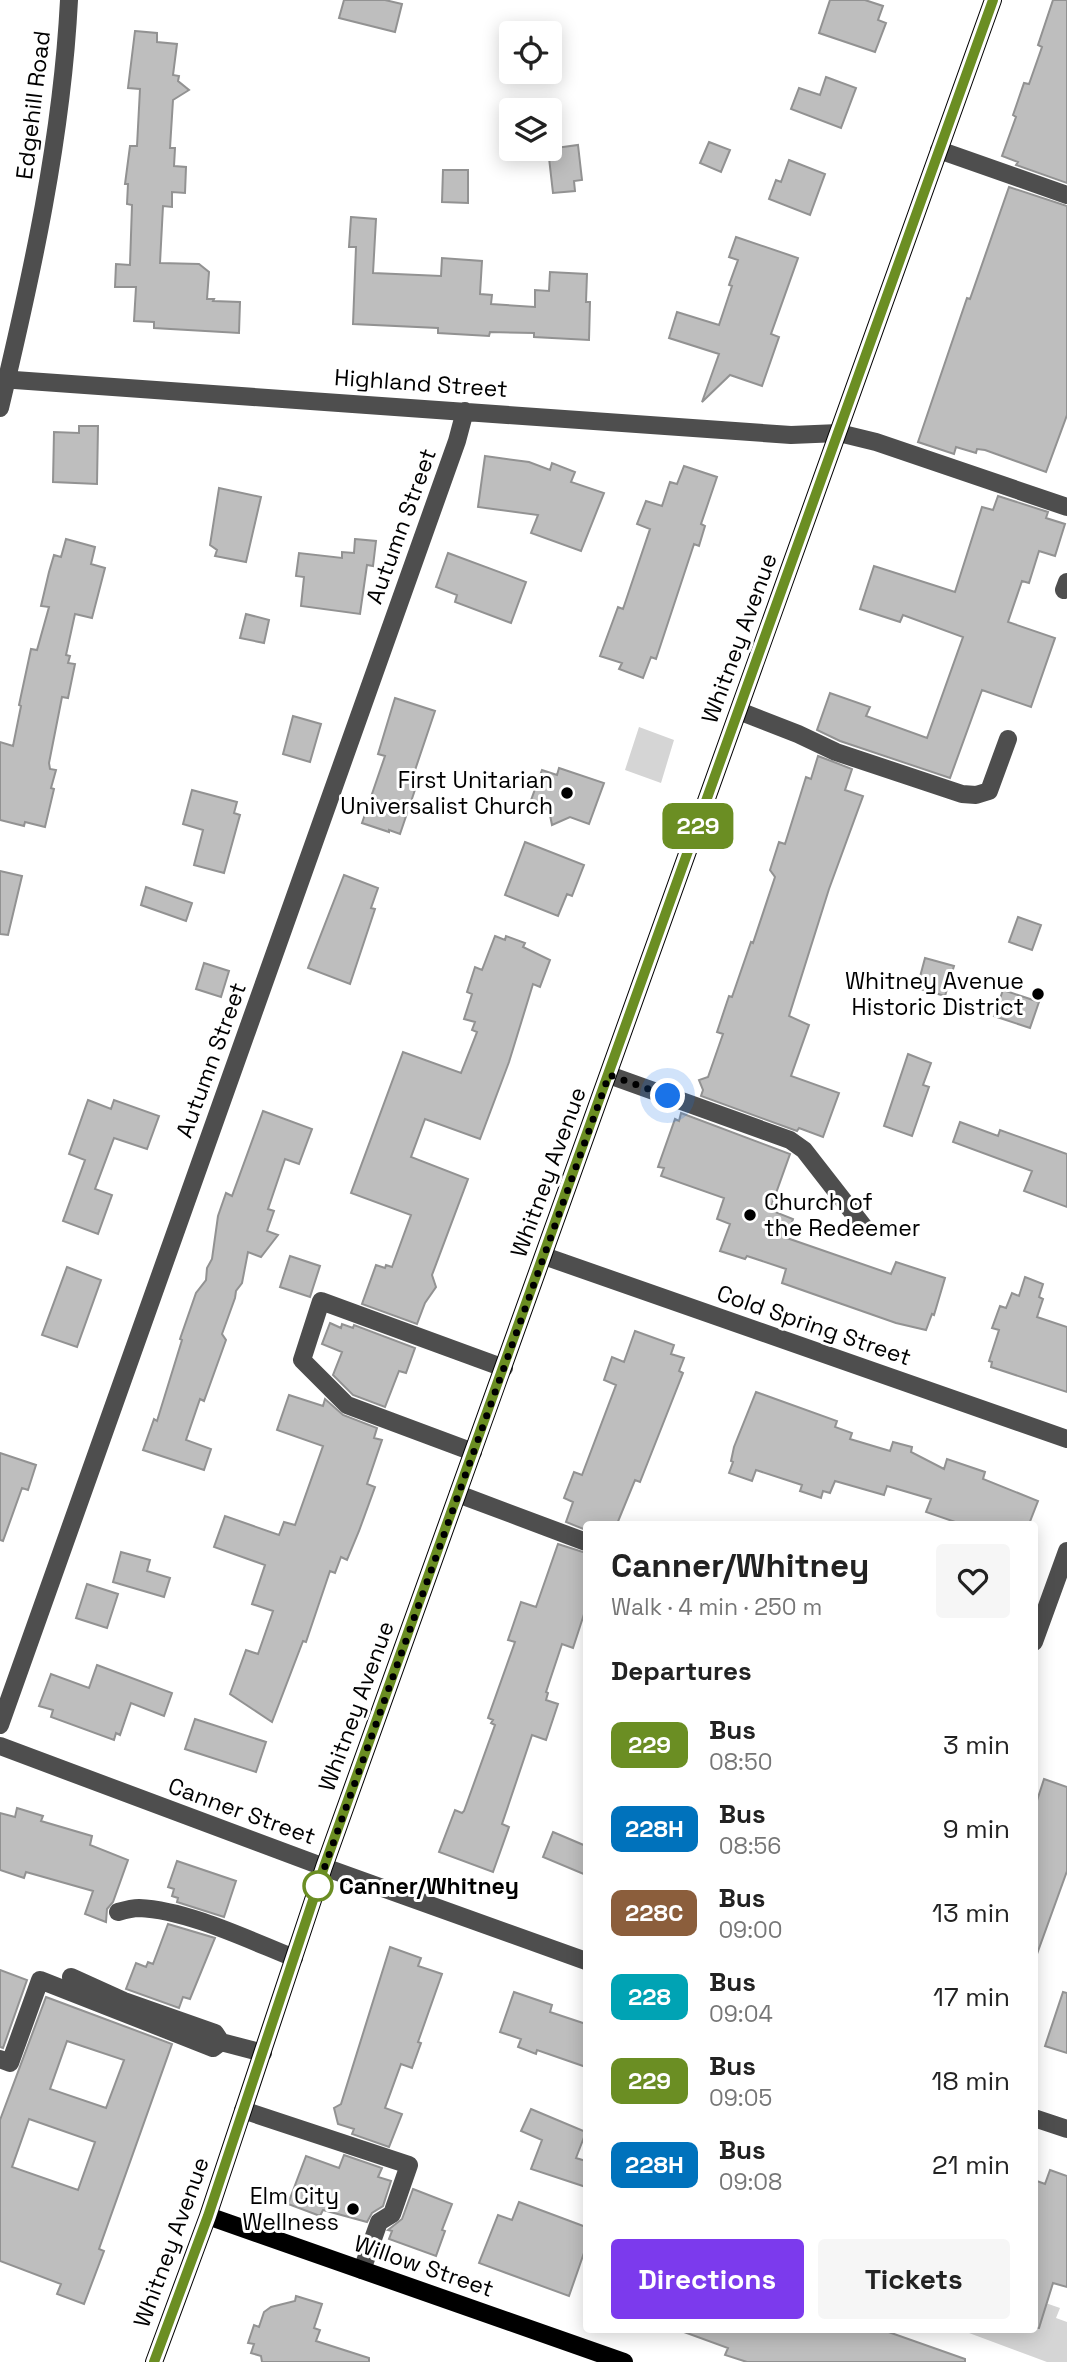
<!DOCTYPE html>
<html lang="en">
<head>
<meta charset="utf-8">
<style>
  :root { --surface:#fff; --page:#f6f6f6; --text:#222; --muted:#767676; --accent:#7c3aed }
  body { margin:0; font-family:"Space Grotesk",sans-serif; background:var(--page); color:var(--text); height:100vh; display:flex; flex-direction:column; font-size:26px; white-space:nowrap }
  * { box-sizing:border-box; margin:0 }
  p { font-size:23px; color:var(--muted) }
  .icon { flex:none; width:38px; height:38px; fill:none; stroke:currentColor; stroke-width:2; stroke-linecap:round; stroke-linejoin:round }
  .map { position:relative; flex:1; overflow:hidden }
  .drawer { position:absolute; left:583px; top:1521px; width:455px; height:812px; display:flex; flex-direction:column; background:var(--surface); border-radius:7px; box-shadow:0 4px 18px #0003 }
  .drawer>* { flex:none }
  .badge { padding:0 14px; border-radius:10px; font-size:24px; line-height:46px }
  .buttons { position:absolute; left:499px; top:21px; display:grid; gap:14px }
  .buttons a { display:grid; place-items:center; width:63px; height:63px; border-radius:7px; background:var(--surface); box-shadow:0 4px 18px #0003; font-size:35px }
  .you { position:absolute; width:35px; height:35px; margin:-18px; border:5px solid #fff; border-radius:50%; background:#1a73e8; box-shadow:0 0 0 10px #1a73e833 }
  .map>.badge { position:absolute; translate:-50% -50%; box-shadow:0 0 0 4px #fff }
  h2 { padding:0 28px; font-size:26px; line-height:63px }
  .round { display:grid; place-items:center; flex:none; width:74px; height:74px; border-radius:7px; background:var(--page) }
  .head { display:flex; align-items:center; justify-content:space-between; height:119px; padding:0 28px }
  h1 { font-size:33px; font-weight:700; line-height:52px }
  .action { display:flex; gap:14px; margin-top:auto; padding:14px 28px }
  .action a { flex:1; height:80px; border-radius:7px; background:var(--accent); color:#fff; font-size:28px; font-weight:700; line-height:80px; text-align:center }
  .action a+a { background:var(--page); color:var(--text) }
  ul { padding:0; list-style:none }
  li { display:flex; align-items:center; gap:21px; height:84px; padding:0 28px }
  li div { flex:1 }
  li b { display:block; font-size:26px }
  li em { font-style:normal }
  li .badge { min-width:77px; font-weight:700; text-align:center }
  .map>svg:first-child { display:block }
</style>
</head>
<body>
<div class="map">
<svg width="1067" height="2362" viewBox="0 0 1067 2362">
  <rect width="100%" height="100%" fill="#fff"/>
  <path fill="#d5d5d5" d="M 639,727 L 674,740 L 661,783 L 625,770 Z
    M 1034,2299 L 1060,2308 L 1056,2318 L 1067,2322 L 1067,2362 L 1047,2362 L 961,2330 L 1034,2329 Z"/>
  <path fill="#bebebe" stroke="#929292" stroke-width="2" fill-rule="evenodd" d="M 344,0 L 385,0 L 402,4 L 395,32 L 339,18 Z
    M 830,0 L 865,0 L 883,6 L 878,20 L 886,23 L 875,52 L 819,33 Z
    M 1053,0 L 1067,0 L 1067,183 L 1016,165 L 1018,162 L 1002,156 L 1016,117 L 1013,115 L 1024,83 L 1029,84 L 1042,47 L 1038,45 Z
    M 135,31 L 157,33 L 157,42 L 177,44 L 173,75 L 179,76 L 178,81 L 189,90 L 173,100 L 170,148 L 175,148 L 174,166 L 186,167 L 185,193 L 172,192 L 172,207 L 163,206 L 160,263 L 199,264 L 209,272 L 207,299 L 214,299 L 213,301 L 240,302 L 239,333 L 154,328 L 154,322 L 134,321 L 136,287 L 115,287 L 116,264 L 130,265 L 132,205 L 127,204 L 128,184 L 125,184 L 130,146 L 137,146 L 140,89 L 128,88 Z
    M 826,77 L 856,88 L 841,128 L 791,109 L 799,88 L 820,95 Z
    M 709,142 L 730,150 L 721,172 L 700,163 Z
    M 578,145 L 582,180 L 574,181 L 575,191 L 553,193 L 548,149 Z
    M 789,160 L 825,174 L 810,215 L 769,199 L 776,180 L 781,182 Z
    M 443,170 L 468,170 L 468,203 L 442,202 Z
    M 1009,187 L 1067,206 L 1067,415 L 1046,472 L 985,450 L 977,449 L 976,453 L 956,447 L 954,454 L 918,442 L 967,298 L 970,299 Z
    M 351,217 L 376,219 L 373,273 L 441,276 L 442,258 L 482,261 L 480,294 L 492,295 L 491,304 L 535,307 L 535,290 L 549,291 L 550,272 L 587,274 L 586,302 L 590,302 L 589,340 L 534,337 L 534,333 L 490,332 L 489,336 L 438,333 L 438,328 L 353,324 L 356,247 L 349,247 Z
    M 736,237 L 798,258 L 771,334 L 779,337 L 762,386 L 730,375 L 702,402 L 719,354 L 669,338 L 677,312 L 719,325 L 732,286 L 729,285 L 738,260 L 729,257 Z
    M 79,426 L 98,426 L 97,484 L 53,482 L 54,432 L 79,433 Z
    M 485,456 L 529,462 L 550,470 L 552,463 L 575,472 L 571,482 L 604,493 L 581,551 L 531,533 L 538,515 L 478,507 Z
    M 684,466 L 717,477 L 701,524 L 705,526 L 699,546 L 694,544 L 656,659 L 651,657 L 643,678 L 619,669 L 622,663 L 600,656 L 618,607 L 623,609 L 650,529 L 637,524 L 646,501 L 662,506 L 670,482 L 677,484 Z
    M 219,488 L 261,497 L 246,562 L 215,556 L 217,550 L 210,545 Z
    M 998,496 L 1048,512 L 1046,518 L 1065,524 L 1055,556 L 1039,551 L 1029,583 L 1022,581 L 1008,622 L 1055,638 L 1031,707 L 982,690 L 950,778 L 840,741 L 817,730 L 830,693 L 870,707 L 866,716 L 927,738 L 963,637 L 903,615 L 900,622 L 860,609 L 874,566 L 955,592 L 982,507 L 993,510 Z
    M 66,539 L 95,547 L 91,564 L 105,568 L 92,618 L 75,614 L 66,655 L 70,656 L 68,663 L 75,664 L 68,698 L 62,697 L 49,763 L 50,769 L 56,770 L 51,788 L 54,789 L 45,827 L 25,822 L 24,826 L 0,820 L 0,742 L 13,746 L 21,706 L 19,705 L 31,649 L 37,650 L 49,607 L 41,606 L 49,572 L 54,555 L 61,557 Z
    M 355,539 L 376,541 L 373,566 L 367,565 L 360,614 L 301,606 L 304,577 L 296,576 L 299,553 L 342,558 L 342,552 L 354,553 Z
    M 448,553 L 526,582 L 511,623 L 455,602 L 457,595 L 436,587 Z
    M 246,614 L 269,620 L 264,643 L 240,638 Z
    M 395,698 L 435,711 L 411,782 L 417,784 L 400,834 L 389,830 L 389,832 L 362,823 L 385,756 L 378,754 Z
    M 293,716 L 321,724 L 310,762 L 283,754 Z
    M 818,756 L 852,769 L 845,790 L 863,796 L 829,889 L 789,1016 L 809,1025 L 791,1076 L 839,1093 L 823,1137 L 799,1128 L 797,1131 L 701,1096 L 703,1090 L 699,1080 L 708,1077 L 723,1034 L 717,1032 L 729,996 L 732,997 L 751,942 L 753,943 L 775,877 L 770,870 L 779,842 L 785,844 L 806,777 L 811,779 Z
    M 559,768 L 604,783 L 589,824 L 570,817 L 552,825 L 549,810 L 530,803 L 542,770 L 557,775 Z
    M 192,790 L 237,802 L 234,813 L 240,815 L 224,873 L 194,865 L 203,830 L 183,824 Z
    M 525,842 L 584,865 L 572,896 L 567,894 L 558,916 L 505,895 Z
    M 0,871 L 22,876 L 8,935 L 0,934 Z
    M 344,875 L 378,888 L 371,908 L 375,909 L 350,984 L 308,968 Z
    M 146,887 L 192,903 L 186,921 L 141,905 Z
    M 1018,917 L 1041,925 L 1032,950 L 1009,942 Z
    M 495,936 L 505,940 L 506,936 L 525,943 L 523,947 L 550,960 L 540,987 L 533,984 L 509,1062 L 480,1139 L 425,1119 L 411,1157 L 468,1179 L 432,1275 L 436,1287 L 425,1303 L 417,1324 L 362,1304 L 376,1265 L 385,1268 L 386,1265 L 392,1267 L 411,1215 L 351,1193 L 403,1052 L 461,1073 L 477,1032 L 472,1030 L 475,1022 L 464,1019 L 472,994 L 467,992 L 475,967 L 482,970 Z
    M 925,958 L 954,966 L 945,996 L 917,988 Z
    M 204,963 L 229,971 L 221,997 L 196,989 Z
    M 1003,990 L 1039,1002 L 1030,1028 L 994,1016 Z
    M 908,1054 L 931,1063 L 923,1085 L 929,1087 L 912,1136 L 884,1126 Z
    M 88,1100 L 111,1109 L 114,1100 L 159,1116 L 147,1149 L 114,1138 L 95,1189 L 112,1195 L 98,1234 L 63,1221 L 85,1160 L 69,1154 Z
    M 263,1111 L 312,1129 L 299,1164 L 285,1159 L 268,1209 L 274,1211 L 267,1231 L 278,1235 L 261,1257 L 248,1252 L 242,1283 L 236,1291 L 235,1298 L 222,1334 L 226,1340 L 204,1401 L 200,1399 L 186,1440 L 211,1449 L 204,1470 L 143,1450 L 154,1419 L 157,1421 L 182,1340 L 180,1339 L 196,1293 L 206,1280 L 207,1268 L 212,1259 L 218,1216 L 226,1193 L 232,1196 Z
    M 681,1113 L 790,1154 L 770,1210 L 793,1219 L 787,1238 L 891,1274 L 896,1262 L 945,1278 L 934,1315 L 932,1314 L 926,1330 L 896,1323 L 782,1283 L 786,1269 L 747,1256 L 745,1259 L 720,1251 L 730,1224 L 717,1219 L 724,1198 L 661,1176 L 664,1168 L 658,1167 L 675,1119 L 679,1121 Z
    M 960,1122 L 998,1136 L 1000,1130 L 1067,1154 L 1067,1207 L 1024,1191 L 1032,1171 L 953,1142 Z
    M 290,1256 L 320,1266 L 310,1297 L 280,1287 Z
    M 67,1267 L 101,1280 L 77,1347 L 42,1335 Z
    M 1025,1277 L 1043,1284 L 1039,1297 L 1043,1299 L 1037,1317 L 1067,1327 L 1067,1392 L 991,1367 L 992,1362 L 989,1361 L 999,1330 L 992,1328 L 1000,1306 L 1006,1308 L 1012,1293 L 1019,1296 Z
    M 330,1323 L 341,1328 L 342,1324 L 353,1328 L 354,1325 L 415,1348 L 406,1373 L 399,1371 L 385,1407 L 353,1395 L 333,1375 L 342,1352 L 322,1344 Z
    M 635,1331 L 674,1345 L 671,1354 L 684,1358 L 679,1371 L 683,1373 L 640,1482 L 635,1480 L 617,1524 L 586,1524 L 586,1530 L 566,1522 L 573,1502 L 564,1498 L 574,1472 L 582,1475 L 616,1385 L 604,1380 L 612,1357 L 624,1362 Z
    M 756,1392 L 837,1421 L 835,1427 L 852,1433 L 850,1439 L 890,1451 L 893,1442 L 912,1447 L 911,1452 L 944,1469 L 947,1459 L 985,1472 L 983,1479 L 1038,1501 L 1029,1524 L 961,1524 L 926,1512 L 931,1499 L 887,1486 L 884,1495 L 835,1481 L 830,1493 L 823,1491 L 821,1498 L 800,1491 L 802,1485 L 756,1470 L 752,1481 L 729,1473 L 733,1462 L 731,1461 L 734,1447 Z
    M 289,1395 L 323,1406 L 325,1399 L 343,1415 L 377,1428 L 374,1438 L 382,1440 L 367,1484 L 375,1487 L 359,1531 L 347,1560 L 341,1557 L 335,1573 L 330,1571 L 306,1642 L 303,1641 L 272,1722 L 230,1694 L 246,1650 L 258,1654 L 273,1611 L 252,1604 L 265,1565 L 214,1547 L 225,1516 L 279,1535 L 284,1522 L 295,1525 L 323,1446 L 277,1430 Z
    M 0,1453 L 36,1465 L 28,1490 L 22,1488 L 3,1541 L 0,1540 Z
    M 558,1544 L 586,1553 L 586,1608 L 573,1648 L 562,1644 L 546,1692 L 548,1693 L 546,1700 L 558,1704 L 546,1740 L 532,1735 L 502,1824 L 509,1827 L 493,1872 L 439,1852 L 455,1810 L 462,1813 L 464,1811 L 495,1725 L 491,1723 L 493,1720 L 488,1718 L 515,1642 L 508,1640 L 521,1602 L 536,1607 Z
    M 121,1552 L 150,1560 L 147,1571 L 170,1578 L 164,1597 L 113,1582 Z
    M 87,1584 L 118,1594 L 107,1628 L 76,1618 Z
    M 97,1665 L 172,1693 L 164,1716 L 131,1703 L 120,1735 L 116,1733 L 114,1740 L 51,1717 L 53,1710 L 39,1706 L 51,1674 L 89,1688 Z
    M 195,1719 L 266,1742 L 256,1772 L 185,1749 Z
    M 1044,1779 L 1067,1787 L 1067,1871 L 1037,1954 L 1034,1954 L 1034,1810 Z
    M 17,1808 L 43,1816 L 41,1821 L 92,1836 L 90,1845 L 128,1860 L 113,1902 L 107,1909 L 106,1922 L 85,1914 L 93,1891 L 26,1872 L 24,1878 L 0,1870 L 0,1813 L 15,1817 Z
    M 553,1832 L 586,1846 L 586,1875 L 543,1857 Z
    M 177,1861 L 236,1881 L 224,1917 L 177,1902 L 178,1898 L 172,1896 L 174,1889 L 168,1887 Z
    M 168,1924 L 215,1938 L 190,1999 L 183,1997 L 179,2008 L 126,1989 L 136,1963 L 146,1967 L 148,1962 L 153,1964 Z
    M 390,1947 L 421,1958 L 418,1966 L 442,1974 L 418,2042 L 421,2043 L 412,2068 L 401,2064 L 385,2108 L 402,2114 L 389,2147 L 352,2134 L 354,2129 L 338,2124 L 334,2108 L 341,2104 Z
    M 0,1970 L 27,1980 L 3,2048 L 0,2047 Z
    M 514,1992 L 552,2005 L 550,2012 L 586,2024 L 586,2067 L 537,2050 L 536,2054 L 518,2047 L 521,2039 L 500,2032 Z
    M 1063,1992 L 1067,1993 L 1067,2053 L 1045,2046 Z
    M 46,1997 L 172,2044 L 99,2249 L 104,2251 L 84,2304 L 57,2294 L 61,2284 L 0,2261 L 0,2120 ZM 67,2041 L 124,2060 L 106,2108 L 50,2089 ZM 29,2119 L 95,2142 L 78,2190 L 12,2167 Z
    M 531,2109 L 586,2132 L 576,2158 L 586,2161 L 586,2187 L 531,2169 L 542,2140 L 521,2131 Z
    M 344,2155 L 382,2168 L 378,2177 L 391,2181 L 383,2206 L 372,2213 L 367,2222 L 323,2210 L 320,2216 L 288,2204 L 306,2156 L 339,2168 Z
    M 1050,2170 L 1067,2176 L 1067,2287 L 1053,2283 L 1039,2328 L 1034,2328 L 1034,2180 L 1045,2184 Z
    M 413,2189 L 452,2204 L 442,2230 L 445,2231 L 436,2256 L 389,2239 L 392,2231 L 388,2230 L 402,2219 Z
    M 519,2202 L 586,2227 L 586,2247 L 569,2296 L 479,2263 L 498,2215 L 512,2220 Z
    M 296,2296 L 322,2304 L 314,2328 L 320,2330 L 316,2341 L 369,2358 L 369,2362 L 262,2362 L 261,2356 L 251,2353 L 254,2344 L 248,2343 L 254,2325 L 259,2327 L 264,2312 L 271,2307 L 295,2301 Z
    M 684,2329 L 880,2329 L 965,2359 L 965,2362 L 747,2362 L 725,2355 L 728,2348 L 684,2332 Z"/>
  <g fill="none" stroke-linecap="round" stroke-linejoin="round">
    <path stroke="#4e4e4e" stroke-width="18" d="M 939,150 L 1067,195
      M 0,379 L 791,435 L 839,433 L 876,442 L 1067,507
      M 0,408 C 32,274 62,138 69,0
      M 1064,590 L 1067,582
      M 739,711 L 798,734 L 836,752 L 962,794 L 976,795 L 989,791 L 1008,739
      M 609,1075 L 790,1140 L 804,1150 L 864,1227
      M 544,1256 L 1067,1439
      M 473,1452 L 347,1405 L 302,1360 L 321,1301 L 504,1368
      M 458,1494 L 586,1542
      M 1034,1642 L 1067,1551
      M 0,1725 L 457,441 L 465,411
      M 0,1746 L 324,1867 L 586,1961
      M 118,1912 C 125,1910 132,1908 139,1908 C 187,1910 249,1940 294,1958
      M 71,1977 L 124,2001 L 215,2033 L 221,2042 L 263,2053
      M 0,2059 L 10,2063 L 40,1980 L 213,2048 L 221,2042
      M 243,2110 L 409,2165 L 392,2214 L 379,2222 L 362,2270
      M 1034,2118 L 1067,2129"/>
    <path stroke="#000" stroke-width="18" d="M 208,2216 L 624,2362
      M 154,2362 L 208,2216 L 324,1867 L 993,0"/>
  </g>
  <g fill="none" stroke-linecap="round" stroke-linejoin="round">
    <g stroke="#fff" stroke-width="16">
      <path id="line" d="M 154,2362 L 208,2216 L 324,1867 L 993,0"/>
    </g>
    <use href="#line" stroke="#6b8e23" stroke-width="10"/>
    <path stroke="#000" stroke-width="7" stroke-dasharray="0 12.6" d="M 318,1886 L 315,1894 L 609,1075 L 668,1096"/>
  </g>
  <g fill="#000" stroke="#fff" stroke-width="2.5">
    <circle cx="567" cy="793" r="7"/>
    <circle cx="1038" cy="994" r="7"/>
    <circle cx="750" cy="1215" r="7"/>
    <circle cx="353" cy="2209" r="7"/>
  </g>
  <circle fill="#fff" stroke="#6b8e23" stroke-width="3.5" cx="318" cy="1886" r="14"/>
  <g text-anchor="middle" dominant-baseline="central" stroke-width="6" stroke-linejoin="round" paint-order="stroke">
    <g font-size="23" fill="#000" stroke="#fff">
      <text transform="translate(33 105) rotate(-83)">Edgehill Road</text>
      <text transform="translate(421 383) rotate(4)">Highland Street</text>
      <text transform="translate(401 526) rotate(-70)">Autumn Street</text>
      <text transform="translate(739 638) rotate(-70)">Whitney Avenue</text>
      <text transform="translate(211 1060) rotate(-70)">Autumn Street</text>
      <text transform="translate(548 1172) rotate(-70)">Whitney Avenue</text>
      <text transform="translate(814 1325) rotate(19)">Cold Spring Street</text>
      <text transform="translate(356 1706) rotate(-70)">Whitney Avenue</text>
      <text transform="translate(242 1811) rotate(20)">Canner Street</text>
      <text transform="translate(171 2242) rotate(-70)">Whitney Avenue</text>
      <text transform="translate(424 2266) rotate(19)">Willow Street</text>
    </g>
    <g font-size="23" fill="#000" stroke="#fff" text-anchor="end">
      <text x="553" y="780">First Unitarian<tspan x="553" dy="26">Universalist Church</tspan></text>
      <text x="1024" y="981">Whitney Avenue<tspan x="1024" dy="26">Historic District</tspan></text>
      <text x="764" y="1202" text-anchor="start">Church of<tspan x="764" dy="26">the Redeemer</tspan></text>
      <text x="339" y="2196">Elm City<tspan x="339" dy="26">Wellness</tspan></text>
    </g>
    <g font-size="23" font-weight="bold" fill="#000" stroke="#fff" text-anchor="start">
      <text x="339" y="1886">Canner/Whitney</text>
    </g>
  </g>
</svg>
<div class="buttons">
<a><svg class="icon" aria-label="locate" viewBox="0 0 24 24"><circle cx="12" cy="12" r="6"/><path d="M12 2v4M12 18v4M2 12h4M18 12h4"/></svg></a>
<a><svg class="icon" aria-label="layers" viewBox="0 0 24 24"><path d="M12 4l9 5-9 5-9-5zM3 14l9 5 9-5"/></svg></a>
</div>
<div class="you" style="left:668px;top:1096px"></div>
<b class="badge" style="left:698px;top:826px;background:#6b8e23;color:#fff">229</b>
<section class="drawer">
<div class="head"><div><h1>Canner/Whitney</h1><p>Walk · 4 min · 250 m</p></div><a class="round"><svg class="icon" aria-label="heart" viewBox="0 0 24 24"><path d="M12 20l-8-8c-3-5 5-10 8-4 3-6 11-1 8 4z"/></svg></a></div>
<h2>Departures</h2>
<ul>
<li><span class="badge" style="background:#6b8e23;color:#fff">229</span><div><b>Bus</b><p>08:50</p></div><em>3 min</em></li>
<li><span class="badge" style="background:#0072bc;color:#fff">228H</span><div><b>Bus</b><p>08:56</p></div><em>9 min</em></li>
<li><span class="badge" style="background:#8b5e3c;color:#fff">228C</span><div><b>Bus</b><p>09:00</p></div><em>13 min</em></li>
<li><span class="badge" style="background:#00a3b4;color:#fff">228</span><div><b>Bus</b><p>09:04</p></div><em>17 min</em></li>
<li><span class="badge" style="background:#6b8e23;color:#fff">229</span><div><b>Bus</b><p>09:05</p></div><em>18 min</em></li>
<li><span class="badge" style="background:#0072bc;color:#fff">228H</span><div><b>Bus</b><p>09:08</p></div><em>21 min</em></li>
</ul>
<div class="action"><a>Directions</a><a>Tickets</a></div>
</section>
</div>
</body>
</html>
